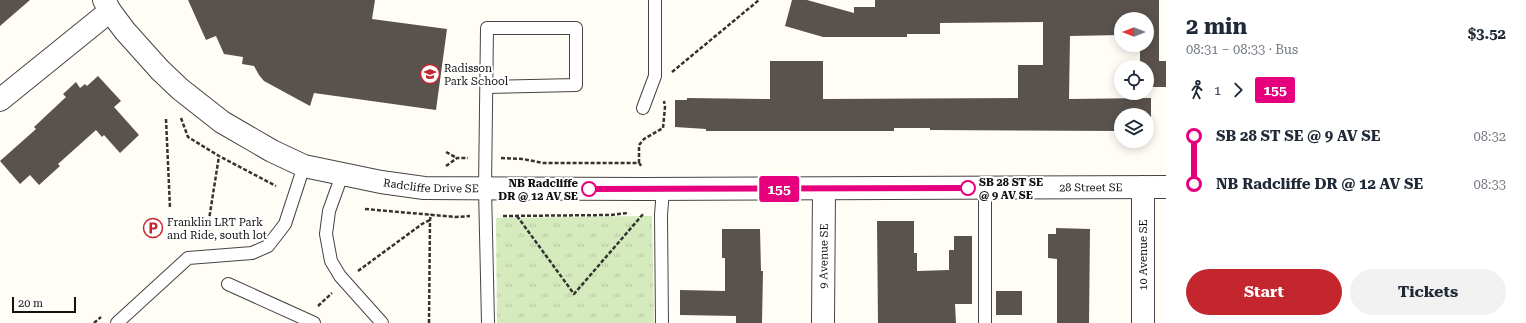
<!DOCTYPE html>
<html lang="en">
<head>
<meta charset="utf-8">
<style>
  :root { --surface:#fff; --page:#f2f2f3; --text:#1f2937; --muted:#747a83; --accent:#c4262e }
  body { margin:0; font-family:"Roboto Serif",serif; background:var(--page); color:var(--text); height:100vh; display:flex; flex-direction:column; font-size:15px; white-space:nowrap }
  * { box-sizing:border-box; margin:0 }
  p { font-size:13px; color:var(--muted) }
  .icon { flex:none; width:22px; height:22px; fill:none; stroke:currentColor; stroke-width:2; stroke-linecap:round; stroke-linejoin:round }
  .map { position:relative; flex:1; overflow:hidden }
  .side { display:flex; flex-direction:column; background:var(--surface); width:360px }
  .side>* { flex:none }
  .badge { padding:0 8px; border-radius:3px; font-size:14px; line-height:26px }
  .needle { width:26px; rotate:270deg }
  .buttons { position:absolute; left:1114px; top:12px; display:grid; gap:8px }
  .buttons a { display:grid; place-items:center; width:40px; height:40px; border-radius:50%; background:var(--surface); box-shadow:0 2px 10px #0003; font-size:20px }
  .scale { position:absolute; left:12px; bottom:10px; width:64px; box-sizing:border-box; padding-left:4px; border:2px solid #111; border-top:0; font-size:11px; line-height:14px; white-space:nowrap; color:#111; -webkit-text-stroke:3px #fff; paint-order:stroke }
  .map>.badge { position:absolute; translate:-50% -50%; box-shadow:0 0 0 2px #fff }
  .legs { display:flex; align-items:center; gap:6px; height:44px; padding:0 20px; font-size:13px }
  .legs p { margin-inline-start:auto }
  .overview { display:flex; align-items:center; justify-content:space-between; height:68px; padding:0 20px }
  h1 { font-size:22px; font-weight:700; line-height:30px }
  .primary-button { display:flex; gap:8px; margin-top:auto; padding:8px 20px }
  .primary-button a { flex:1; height:46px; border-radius:24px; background:var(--accent); color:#fff; font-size:16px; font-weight:700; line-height:46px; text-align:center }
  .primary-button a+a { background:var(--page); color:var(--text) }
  ul { padding:0 20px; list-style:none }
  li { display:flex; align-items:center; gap:14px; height:48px; font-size:15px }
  li i { display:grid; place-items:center; width:6px; height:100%; margin:0 5px; background:currentColor }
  li i::after { content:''; width:10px; height:10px; margin:-5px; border:3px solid; border-radius:50%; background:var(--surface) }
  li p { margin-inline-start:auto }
  li:first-child i { background:linear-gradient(#0000 50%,currentColor 0) }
  li:last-child i { background:linear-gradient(currentColor 50%,#0000 0) }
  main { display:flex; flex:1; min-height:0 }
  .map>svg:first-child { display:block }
</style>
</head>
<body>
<main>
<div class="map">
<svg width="1166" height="323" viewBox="0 0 1166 323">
  <defs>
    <pattern id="grass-tufts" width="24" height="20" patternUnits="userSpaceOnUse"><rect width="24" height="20" fill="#d5ebbd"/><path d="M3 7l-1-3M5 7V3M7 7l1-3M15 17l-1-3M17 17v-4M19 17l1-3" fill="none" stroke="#b6c8a1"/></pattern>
  </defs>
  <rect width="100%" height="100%" fill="#fffdf5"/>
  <path fill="url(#grass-tufts)" d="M 652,216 L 654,323 L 497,323 L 496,218 Z"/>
  <path fill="#5a524d" d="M 0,0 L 30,0 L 0,26 Z
    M 188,0 L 375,0 L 372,19 L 447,29 L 436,110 L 314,93 L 310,106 L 264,81 L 259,75 L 254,66 L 242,64 L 243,57 L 224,54 L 216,36 L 206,40 Z
    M 792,0 L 807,0 L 854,13 L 854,7 L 875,7 L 875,0 L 1159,0 L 1159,61 L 1166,61 L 1166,87 L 1147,87 L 1147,67 L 1140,67 L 1140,45 L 1147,45 L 1147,19 L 1121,19 L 1121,35 L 1070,36 L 1069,99 L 1151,98 L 1151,129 L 1147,129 L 1147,115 L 1121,115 L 1121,131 L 930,130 L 930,128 L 894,128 L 894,131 L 706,131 L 706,129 L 675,127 L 675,100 L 687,100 L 687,98 L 770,99 L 770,61 L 823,61 L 823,99 L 1018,98 L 1018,65 L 1043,65 L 1043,22 L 940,23 L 940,34 L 907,34 L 907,37 L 823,37 L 785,26 Z
    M 98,76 L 121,101 L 114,107 L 139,135 L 120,153 L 104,135 L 102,137 L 96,130 L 58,164 L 60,166 L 39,185 L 30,175 L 20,184 L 0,161 L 36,129 L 34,127 L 66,97 L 63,94 L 76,82 L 80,88 L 85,84 L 87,86 Z
    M 877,221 L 914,221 L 914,253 L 917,253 L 917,271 L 949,270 L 949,250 L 954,250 L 954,236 L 972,236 L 972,304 L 955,304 L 956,323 L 878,323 Z
    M 1056,228 L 1090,229 L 1089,323 L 1057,323 L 1057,259 L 1048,258 L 1048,234 L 1056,234 Z
    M 722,229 L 760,229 L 761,271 L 763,271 L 762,323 L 736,323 L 736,316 L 680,315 L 680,290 L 725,291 L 725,258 L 722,258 Z
    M 996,291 L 1022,291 L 1022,315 L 996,315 Z"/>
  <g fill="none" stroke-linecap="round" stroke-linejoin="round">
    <g stroke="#444" stroke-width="14">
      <path id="service" d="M 487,87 L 576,85 L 576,28 L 487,28 L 485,188 L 488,323
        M 643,108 L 655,76 L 655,0
        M 342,175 L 329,211 L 326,234 L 331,261 L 340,276 L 382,323
        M 985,188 L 985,323
        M 228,284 L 314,323
        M 117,323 L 188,258 L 252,253 L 268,246 L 285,224 L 304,166
        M 662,323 L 661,215 L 663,189"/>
    </g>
    <g stroke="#444" stroke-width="24">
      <g id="minor">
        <path d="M 0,100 L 110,11"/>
        <path d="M 1143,187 L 1143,323"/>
        <path id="s1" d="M 823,323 L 824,189"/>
      </g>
    </g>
    <g stroke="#444" stroke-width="24">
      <g id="tertiary">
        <path id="s2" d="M 104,0 L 110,11 L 125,31 L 160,70 L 180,89 L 222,122 L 272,151 L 304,166 L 381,182 L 424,188 L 644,189 L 1166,187"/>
      </g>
    </g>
    <path stroke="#333" stroke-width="2.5" stroke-dasharray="4 2" stroke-linecap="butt" d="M 672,72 L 759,0
      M 181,118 L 188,137 L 219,156 L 276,186
      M 166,119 L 170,208
      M 446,152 L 457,158
      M 501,158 L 523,159 L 543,163 L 639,163 L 642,167
      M 639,163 L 639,145 L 644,139 L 663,128 L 665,107 L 664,101
      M 446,166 L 457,158 L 468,158
      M 365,209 L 456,217 L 470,216
      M 503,216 L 611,215 L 628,213
      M 517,216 L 574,294 L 644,213
      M 208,240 L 208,226 L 219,156
      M 358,271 L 422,224 L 430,220
      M 318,306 L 332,293
      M 94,323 L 101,317
      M 429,323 L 430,220 L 431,214"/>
    <use href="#service" stroke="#fff" stroke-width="12"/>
    <use href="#minor" stroke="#fff" stroke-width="22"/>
    <use href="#tertiary" stroke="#fff" stroke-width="22"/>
  </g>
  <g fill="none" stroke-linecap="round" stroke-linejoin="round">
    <g stroke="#fff" stroke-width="9">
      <path id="line-1" d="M 589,189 L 968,188"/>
    </g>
    <use href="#line-1" stroke="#e6007e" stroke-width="6"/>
  </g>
  <defs>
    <g id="school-ring" transform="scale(1)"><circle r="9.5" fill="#fff" stroke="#c4262e" stroke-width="1.5"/><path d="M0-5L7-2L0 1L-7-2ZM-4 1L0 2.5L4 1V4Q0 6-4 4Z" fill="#c4262e"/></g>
    <g id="parking-ring" transform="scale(1)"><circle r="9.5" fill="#fff" stroke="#c4262e" stroke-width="1.5"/><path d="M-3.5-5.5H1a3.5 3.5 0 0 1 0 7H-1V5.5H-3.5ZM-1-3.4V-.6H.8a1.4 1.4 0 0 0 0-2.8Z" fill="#c4262e"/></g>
  </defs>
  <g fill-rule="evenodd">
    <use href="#school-ring" x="430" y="74"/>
    <use href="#parking-ring" x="153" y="228"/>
  </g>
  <g fill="#fff" stroke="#e6007e" stroke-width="2">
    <circle cx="968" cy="188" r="7"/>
    <circle cx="589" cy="189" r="7"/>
  </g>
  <g text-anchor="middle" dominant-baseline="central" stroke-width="4" stroke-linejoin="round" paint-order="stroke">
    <g font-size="11" fill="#111" stroke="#fff" text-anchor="start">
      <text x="444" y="68">Radisson<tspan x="444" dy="13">Park School</tspan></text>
      <text x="167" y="222">Franklin LRT Park<tspan x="167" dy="13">and Ride, south lot</tspan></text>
    </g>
    <g font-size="11" font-weight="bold" fill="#111" stroke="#fff" text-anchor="start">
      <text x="979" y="182">SB 28 ST SE<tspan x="979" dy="13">@ 9 AV SE</tspan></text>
      <text x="578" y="183" text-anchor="end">NB Radcliffe<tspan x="578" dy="13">DR @ 12 AV SE</tspan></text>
    </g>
    <g font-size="11" fill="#111" stroke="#fff">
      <text stroke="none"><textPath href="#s2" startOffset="393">Radcliffe Drive SE</textPath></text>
      <text stroke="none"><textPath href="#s2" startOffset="1053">28 Street SE</textPath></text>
      <text transform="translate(1143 255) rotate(-90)">10 Avenue SE</text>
      <text stroke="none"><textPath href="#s1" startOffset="67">9 Avenue SE</textPath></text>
    </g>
  </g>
</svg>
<div class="buttons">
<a><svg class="needle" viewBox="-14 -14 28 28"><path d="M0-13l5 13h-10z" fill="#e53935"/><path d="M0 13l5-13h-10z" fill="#747a83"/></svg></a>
<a><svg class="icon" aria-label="locate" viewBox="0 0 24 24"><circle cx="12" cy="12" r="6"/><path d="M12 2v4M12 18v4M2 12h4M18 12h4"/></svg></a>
<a><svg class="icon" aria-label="layers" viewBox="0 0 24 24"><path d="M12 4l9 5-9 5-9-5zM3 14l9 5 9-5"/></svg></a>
</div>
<div class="scale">20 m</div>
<b class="badge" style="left:779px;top:189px;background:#e6007e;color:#fff">155</b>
</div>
<section class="side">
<div class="overview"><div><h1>2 min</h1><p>08:31 – 08:33 · Bus</p></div><b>$3.52</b></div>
<div class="legs"><svg class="icon" aria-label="walk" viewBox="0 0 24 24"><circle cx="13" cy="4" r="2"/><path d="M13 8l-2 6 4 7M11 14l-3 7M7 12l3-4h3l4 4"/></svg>1<svg class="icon" aria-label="forward" viewBox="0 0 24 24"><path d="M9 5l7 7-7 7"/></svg><b class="badge" style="background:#e6007e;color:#fff">155</b></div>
<ul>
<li><i style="color:#e6007e"></i><b>SB 28 ST SE @ 9 AV SE</b><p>08:32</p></li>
<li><i style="color:#e6007e"></i><b>NB Radcliffe DR @ 12 AV SE</b><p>08:33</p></li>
</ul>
<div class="primary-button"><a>Start</a><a>Tickets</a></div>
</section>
</main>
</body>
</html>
